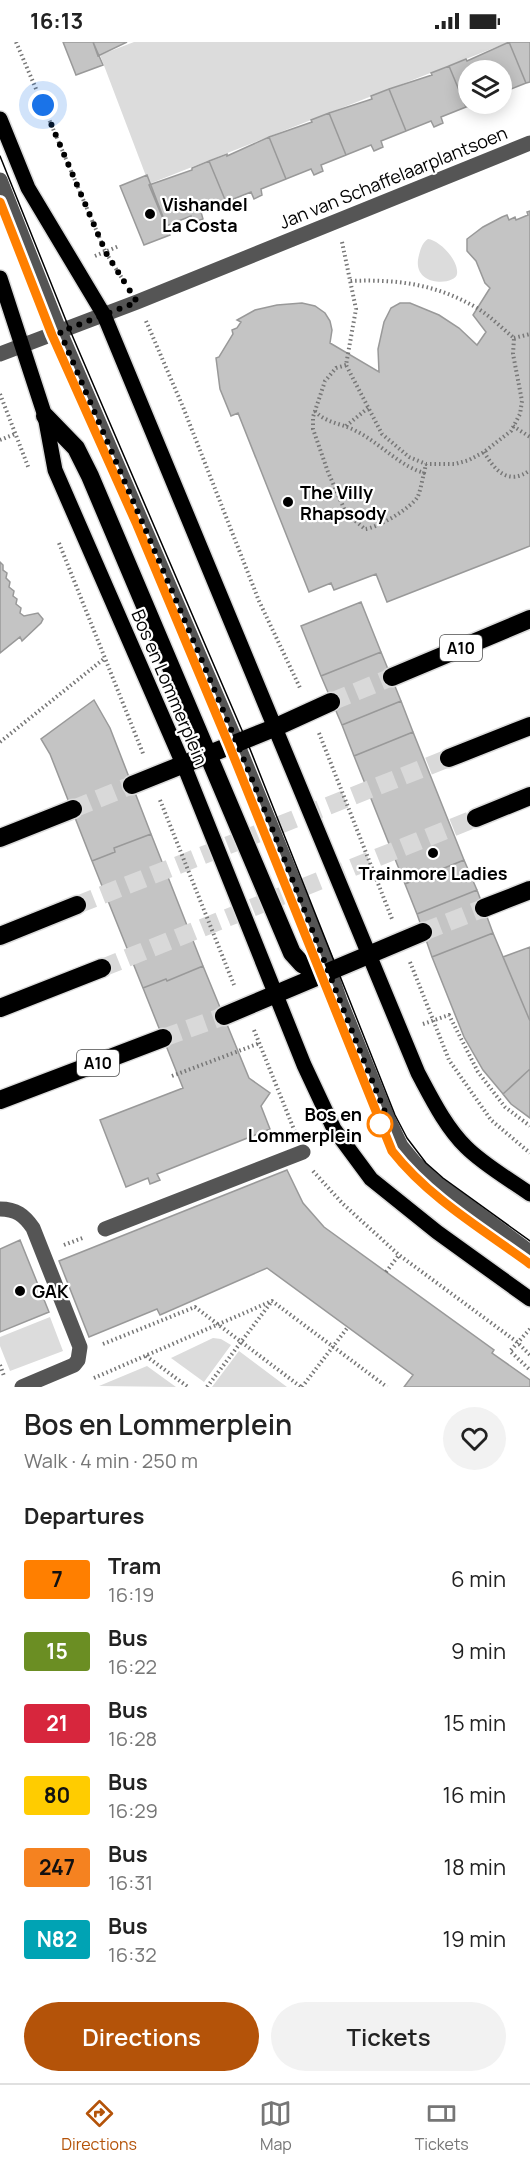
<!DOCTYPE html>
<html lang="en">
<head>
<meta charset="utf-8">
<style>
  :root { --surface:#fff; --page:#f2f2f2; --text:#222; --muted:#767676; --line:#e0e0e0; --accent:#b45309 }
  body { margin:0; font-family:Manrope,sans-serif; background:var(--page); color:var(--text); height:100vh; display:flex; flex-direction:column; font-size:22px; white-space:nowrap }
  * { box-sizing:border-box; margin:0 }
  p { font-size:20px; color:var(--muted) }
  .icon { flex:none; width:33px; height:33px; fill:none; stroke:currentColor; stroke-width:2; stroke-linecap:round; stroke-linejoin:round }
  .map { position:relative; height:1345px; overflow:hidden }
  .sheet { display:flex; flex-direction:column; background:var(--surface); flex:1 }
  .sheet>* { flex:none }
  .badge { padding:0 12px; border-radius:4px; font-size:21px; line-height:39px }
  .buttons { position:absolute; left:458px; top:18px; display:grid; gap:12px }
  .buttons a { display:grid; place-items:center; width:54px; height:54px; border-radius:50%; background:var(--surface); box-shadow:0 3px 15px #0003; font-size:30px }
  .you { position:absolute; width:30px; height:30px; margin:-15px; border:4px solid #fff; border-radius:50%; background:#1a73e8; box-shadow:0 0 0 9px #1a73e833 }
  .map>.badge { position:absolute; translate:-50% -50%; box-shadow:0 0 0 3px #fff }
  h2 { padding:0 24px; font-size:22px; line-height:54px }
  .round { display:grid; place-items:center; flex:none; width:63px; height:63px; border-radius:32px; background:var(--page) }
  .head { display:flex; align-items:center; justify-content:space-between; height:102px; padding:0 24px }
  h1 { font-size:28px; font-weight:600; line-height:45px }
  .primary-button { display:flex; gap:12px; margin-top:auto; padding:12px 24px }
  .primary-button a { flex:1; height:69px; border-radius:36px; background:var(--accent); color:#fff; font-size:24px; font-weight:600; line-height:69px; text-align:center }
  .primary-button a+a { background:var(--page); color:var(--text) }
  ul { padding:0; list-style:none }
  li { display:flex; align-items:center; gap:18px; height:72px; padding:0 24px }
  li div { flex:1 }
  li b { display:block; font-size:22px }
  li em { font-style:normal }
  li .badge { min-width:66px; font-weight:700; text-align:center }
  .status { display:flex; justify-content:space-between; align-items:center; height:42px; padding:0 30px; background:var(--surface); direction:ltr }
  .status svg { height:16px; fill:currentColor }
  .menu { display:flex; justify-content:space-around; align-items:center; height:84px; border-top:2px solid var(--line); background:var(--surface); font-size:16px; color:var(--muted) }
  .menu a { display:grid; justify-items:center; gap:3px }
  .menu .selected { color:var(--accent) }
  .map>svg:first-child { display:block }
</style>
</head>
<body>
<div class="status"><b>16:13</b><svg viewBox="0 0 49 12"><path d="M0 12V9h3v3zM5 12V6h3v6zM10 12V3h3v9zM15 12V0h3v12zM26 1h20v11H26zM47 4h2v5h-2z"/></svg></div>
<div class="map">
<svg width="530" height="1345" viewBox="0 0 530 1345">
  <rect width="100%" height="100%" fill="#fff"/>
  <path fill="#dcdcdc" d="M 134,0 L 509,0 L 149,142 L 100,13 Z
    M 428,197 C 439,198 459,218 457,232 C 455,244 410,245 419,213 C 421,206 422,201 428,197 Z
    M 50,1275 L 63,1309 L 10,1329 L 0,1304 L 0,1295 Z
    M 213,1296 L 221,1297 L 231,1303 L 204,1340 L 171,1316 Z
    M 239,1309 L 287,1345 L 212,1345 Z
    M 147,1324 L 176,1345 L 99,1344 Z"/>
  <path fill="#c4c4c4" stroke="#999" stroke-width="1.5" d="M 63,0 L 93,0 L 103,23 L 76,33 Z
    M 93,0 L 127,0 L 98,14 Z
    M 509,0 L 530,0 L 530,40 L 526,41 Z
    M 509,0 L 526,41 L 501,51 L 501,28 L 468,28 L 468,62 L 475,62 L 466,65 L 449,24 L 466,17 L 467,19 Z
    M 449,24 L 466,65 L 441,75 L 443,81 L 434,85 L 431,79 L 406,89 L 389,47 L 432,33 L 431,31 Z
    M 389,47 L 406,89 L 381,99 L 383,105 L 374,109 L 371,103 L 346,113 L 329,71 L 372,57 L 371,54 Z
    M 329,71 L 346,113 L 321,123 L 323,129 L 314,133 L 311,127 L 286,137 L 269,95 L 312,80 L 311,78 Z
    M 269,95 L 286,137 L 261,147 L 262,153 L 254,157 L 251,150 L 226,160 L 209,119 L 227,112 L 227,114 Z
    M 209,119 L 226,160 L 201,170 L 203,177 L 194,180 L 191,174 L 166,184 L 149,143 L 192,128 L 192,126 Z
    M 147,133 L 170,193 L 144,203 L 120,144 Z
    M 530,169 L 530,504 L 387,560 L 376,532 L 334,548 L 331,541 L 309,550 L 238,371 L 231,374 L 220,347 L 216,316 L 219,315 L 233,292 L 232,288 L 237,286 L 241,280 L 237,278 L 255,268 L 277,263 L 302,261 L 315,264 L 325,271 L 330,279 L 332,288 L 330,301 L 379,330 L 378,307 L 384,280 L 391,266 L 400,261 L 410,261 L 439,273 L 459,286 L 477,303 L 486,290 L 473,273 L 490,246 L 485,241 L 476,219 L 467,209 L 467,197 L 483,185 L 502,175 L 507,173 L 509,178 L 515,175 L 516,178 L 528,173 L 527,170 Z
    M 0,520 L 3,523 L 3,528 L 7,531 L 6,536 L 10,540 L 9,545 L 14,549 L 13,554 L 17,557 L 16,562 L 21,566 L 20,571 L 24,574 L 38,571 L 43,577 L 41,581 L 22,599 L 20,595 L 0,611 Z
    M 361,560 L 381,610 L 321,634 L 301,584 Z
    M 381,610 L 401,659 L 342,683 L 321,634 Z
    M 94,658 L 110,686 L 151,792 L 114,806 L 115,810 L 92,819 L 50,712 L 41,697 Z
    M 401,659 L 413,690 L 354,714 L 342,683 Z
    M 413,690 L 464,818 L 405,842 L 354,714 Z
    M 151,792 L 203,924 L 167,939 L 166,937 L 143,946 L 92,819 L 115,810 L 114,806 Z
    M 464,818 L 477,848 L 417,872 L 405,842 Z
    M 477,848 L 493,891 L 432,915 L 417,872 Z
    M 493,891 L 530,979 L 530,1027 L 503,1052 L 483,1028 L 464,995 L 432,915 Z
    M 530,905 L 530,979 L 503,915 Z
    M 203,924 L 249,1036 L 270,1051 L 261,1064 L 270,1087 L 157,1132 L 160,1138 L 150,1142 L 148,1136 L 126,1145 L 100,1078 L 183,1046 L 143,946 L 166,937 L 167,939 Z
    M 530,1027 L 530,1076 L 511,1062 L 503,1052 Z
    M 287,1128 L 303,1161 L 324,1185 L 494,1308 L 492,1311 L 530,1338 L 530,1345 L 404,1345 L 413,1333 L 267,1226 L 160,1273 L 157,1267 L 89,1295 L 59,1219 Z
    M 20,1198 L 49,1270 L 0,1290 L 0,1207 Z"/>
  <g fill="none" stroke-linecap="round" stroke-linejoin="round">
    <path stroke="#d9d9d9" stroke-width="18" stroke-dasharray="18 9" stroke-linecap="butt" d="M 331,660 L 392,635
      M 73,767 L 132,743
      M 77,863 L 449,716
      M 423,890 L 484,866
      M 102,926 L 476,776
      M 163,996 L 224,974"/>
    <g stroke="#dbdbdb" stroke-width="18">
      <path id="major" d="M 0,77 L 28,146 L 104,273 L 418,1031 C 432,1057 445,1084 466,1105 C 484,1123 509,1137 530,1152
        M 0,236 L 45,374 L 55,428 L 187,731 L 304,1023 L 334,1087 L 371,1137 L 437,1190 L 530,1257"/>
    </g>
    <g stroke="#dbdbdb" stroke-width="21">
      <path id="highway" d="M 45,374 L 76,406 L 90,434 L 292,911 L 302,922 L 321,932
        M 392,635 L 530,577
        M 449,716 L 530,684
        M 132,743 L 274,686 L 331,660
        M 476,776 L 530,754
        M 0,796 L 73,767
        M 484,866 L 530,848
        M 0,894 L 77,863
        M 0,966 L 102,926
        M 224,974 L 423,890
        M 0,1058 L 163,996"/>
    </g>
    <path stroke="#777" stroke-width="4" stroke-dasharray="1.5 3" stroke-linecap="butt" d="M 16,0 L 106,211 L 125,241
      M 342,200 L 356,267 L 346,323 L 382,392 L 409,415 L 426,422 L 455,422 L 469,418 L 484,410 L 511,389 L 520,372 L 522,359 L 513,312 L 514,296 C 502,286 490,274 477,266 C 436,242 397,237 350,239
      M 95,214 L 119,204
      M 146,279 L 183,365 L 259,559 L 301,648
      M 514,296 L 530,292
      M 346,323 L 336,326 L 325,339 L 313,375 L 313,387 L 328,430 L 346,471 L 365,487 C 377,486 412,466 418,454 C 421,447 422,438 424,431
      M 0,352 L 29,427
      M 315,369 C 327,382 342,381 356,389 C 380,401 398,423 424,431 L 426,422
      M 346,384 L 368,366
      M 513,384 L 530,395
      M 0,398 L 15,392
      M 484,410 C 495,429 509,444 530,428
      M 59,501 L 144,714
      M 319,691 L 392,877
      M 0,700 L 105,616
      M 160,758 L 234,943
      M 410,920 L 449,1018 L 491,1078 L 530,1111
      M 423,982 L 449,973 L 478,1030 L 505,1065 L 530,1084
      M 254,988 L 295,1090
      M 172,1034 L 260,1001
      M 313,1129 L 343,1162 L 399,1213 L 517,1300 L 530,1313
      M 64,1203 L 85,1195
      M 386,1230 L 399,1213
      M 530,1287 L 510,1309 L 530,1328
      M 103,1302 L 195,1265 L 301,1345
      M 146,1314 L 188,1345
      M 0,1323 L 4,1334
      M 94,1336 L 272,1259 L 387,1345
      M 207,1345 L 272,1259
      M 302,1345 L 348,1285"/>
    <path stroke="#555" stroke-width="15" d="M 0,138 L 60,290 L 241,711 L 326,918 L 340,959 L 388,1077 L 401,1104 L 415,1121 L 433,1138 L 530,1210
      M 0,312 L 137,260 L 530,101
      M 0,1167 C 16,1167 24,1173 33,1186 L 80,1305 L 78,1318 L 74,1323 L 22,1345
      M 105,1187 L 303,1110"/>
    <use href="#major" stroke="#000" stroke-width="15"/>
    <use href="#highway" stroke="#000" stroke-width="18"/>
    <path stroke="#000" stroke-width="1.5" d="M 0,114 L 69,286 L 250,707 L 395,1073 L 407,1096 L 426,1121 L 443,1136 L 530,1199
      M 0,160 L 52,293 L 137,483 L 229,703 L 392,1109 C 429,1156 482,1187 530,1222"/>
  </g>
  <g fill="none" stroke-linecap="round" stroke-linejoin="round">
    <g stroke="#fff" stroke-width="14">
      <path id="line" d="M 0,160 L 52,293 L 137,483 L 229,703 L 392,1109 C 429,1156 482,1187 530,1222"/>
    </g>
    <use href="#line" stroke="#ff7f00" stroke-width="9"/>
    <path stroke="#000" stroke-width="6" stroke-dasharray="0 10.8" d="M 43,63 L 106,211 L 137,260 L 60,290 C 120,430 182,570 241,711 C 292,832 337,956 388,1077 L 380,1082"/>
  </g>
  <g fill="#000" stroke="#fff" stroke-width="2">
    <circle cx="150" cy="172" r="6"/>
    <circle cx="288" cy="460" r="6"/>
    <circle cx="433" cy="811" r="6"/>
    <circle cx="20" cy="1249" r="6"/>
  </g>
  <circle fill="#fff" stroke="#ff7f00" stroke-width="3" cx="380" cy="1082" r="12"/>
  <g text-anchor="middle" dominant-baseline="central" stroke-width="4.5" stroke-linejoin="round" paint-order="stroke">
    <g fill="#fff" stroke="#4c4c4c" stroke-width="1.5">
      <rect x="440" y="593" width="42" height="26" rx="4.5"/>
      <rect x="77" y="1008" width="42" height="26" rx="4.5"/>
    </g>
    <g font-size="16" font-weight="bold" fill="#000">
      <text x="461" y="606">A10</text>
      <text x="98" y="1021">A10</text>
    </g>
    <g font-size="18" fill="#000" stroke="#fff">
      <text transform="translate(393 135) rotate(-22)">Jan van Schaffelaarplantsoen</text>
      <text transform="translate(170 645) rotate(67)">Bos en Lommerplein</text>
    </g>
    <g font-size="18" font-weight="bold" fill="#000" stroke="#fff" text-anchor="start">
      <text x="162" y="162">Vishandel<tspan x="162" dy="21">La Costa</tspan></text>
      <text x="300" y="450">The Villy<tspan x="300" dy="21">Rhapsody</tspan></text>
      <text x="433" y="831" text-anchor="middle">Trainmore Ladies</text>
      <text x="32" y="1249">GAK</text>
    </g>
    <g font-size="18" font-weight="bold" fill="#000" stroke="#fff" text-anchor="end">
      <text x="362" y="1072">Bos en<tspan x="362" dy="21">Lommerplein</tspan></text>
    </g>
  </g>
</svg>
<div class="buttons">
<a><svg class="icon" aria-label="layers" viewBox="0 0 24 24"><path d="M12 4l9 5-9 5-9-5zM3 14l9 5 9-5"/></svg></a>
</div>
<div class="you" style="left:43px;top:63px"></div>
</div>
<section class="sheet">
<div class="head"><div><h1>Bos en Lommerplein</h1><p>Walk · 4 min · 250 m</p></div><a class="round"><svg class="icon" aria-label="heart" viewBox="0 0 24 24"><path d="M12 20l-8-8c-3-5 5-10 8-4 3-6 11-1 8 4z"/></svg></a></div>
<h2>Departures</h2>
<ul>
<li><span class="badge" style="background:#ff7f00;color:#111">7</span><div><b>Tram</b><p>16:19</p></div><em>6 min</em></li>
<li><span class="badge" style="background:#6b8e23;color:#fff">15</span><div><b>Bus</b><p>16:22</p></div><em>9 min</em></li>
<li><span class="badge" style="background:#d7263d;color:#fff">21</span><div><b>Bus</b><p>16:28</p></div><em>15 min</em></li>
<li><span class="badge" style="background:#fc0;color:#111">80</span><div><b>Bus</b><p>16:29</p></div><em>16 min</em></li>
<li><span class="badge" style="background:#f58220;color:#111">247</span><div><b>Bus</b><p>16:31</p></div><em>18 min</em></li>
<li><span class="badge" style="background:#00a3b4;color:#fff">N82</span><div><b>Bus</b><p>16:32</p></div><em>19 min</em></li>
</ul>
<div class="primary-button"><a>Directions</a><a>Tickets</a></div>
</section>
<nav class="menu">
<a class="selected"><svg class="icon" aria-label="directions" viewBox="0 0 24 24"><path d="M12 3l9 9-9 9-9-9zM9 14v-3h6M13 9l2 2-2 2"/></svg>Directions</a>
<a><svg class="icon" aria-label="map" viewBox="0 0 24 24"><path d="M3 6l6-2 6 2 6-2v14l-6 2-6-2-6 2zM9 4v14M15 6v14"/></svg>Map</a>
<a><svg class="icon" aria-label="tickets" viewBox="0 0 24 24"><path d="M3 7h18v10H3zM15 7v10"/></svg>Tickets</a>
</nav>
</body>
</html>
